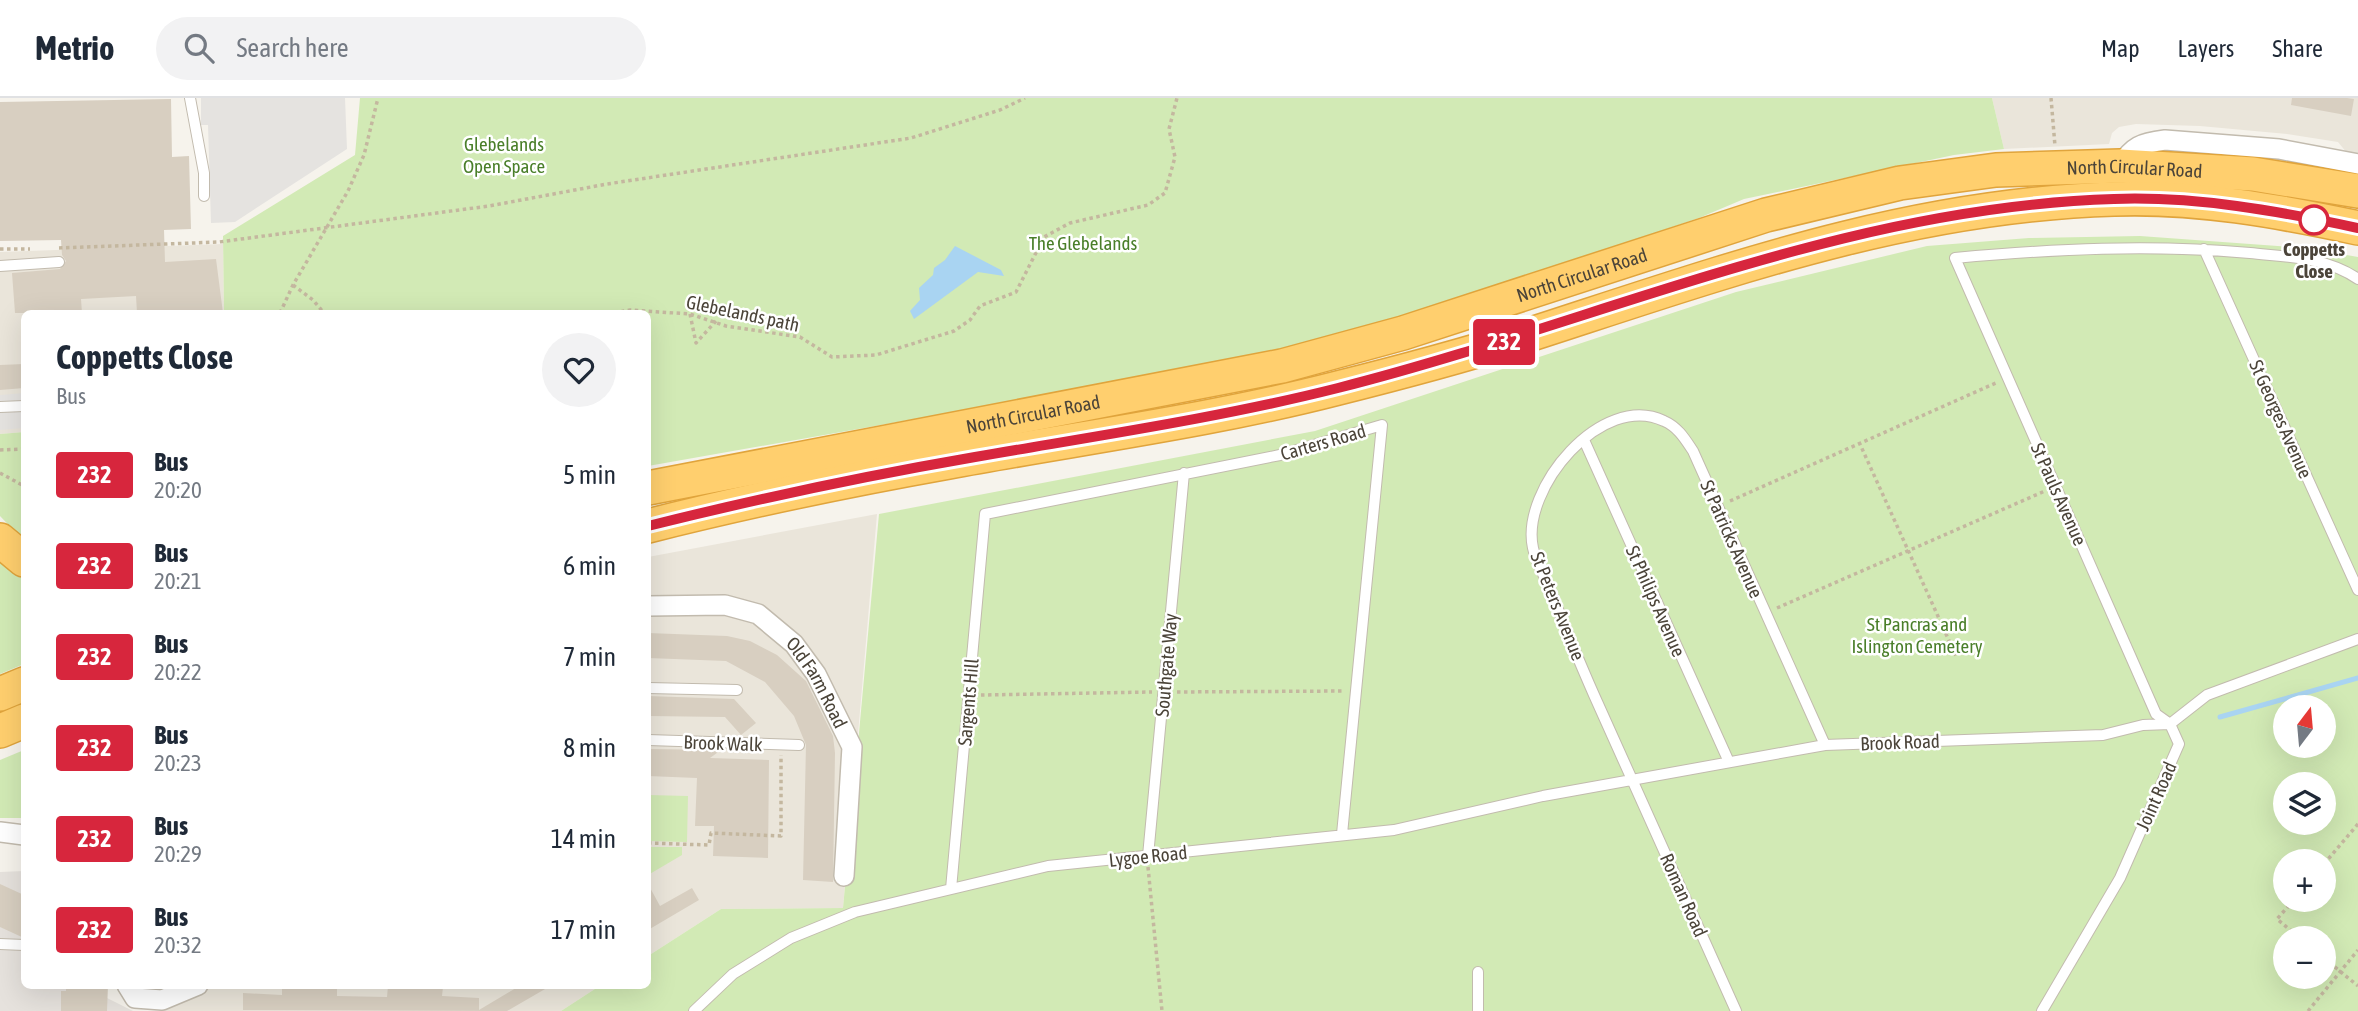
<!DOCTYPE html>
<html lang="en">
<head>
<meta charset="utf-8">
<style>
  :root { --surface:#fff; --page:#f2f2f3; --text:#1f2937; --muted:#747a83; --line:#e0e1e3 }
  body { margin:0; font-family:"Asap Condensed",sans-serif; background:var(--page); color:var(--text); height:100vh; display:flex; flex-direction:column; font-size:26px; white-space:nowrap }
  * { box-sizing:border-box; margin:0 }
  p { font-size:23px; color:var(--muted) }
  .icon { flex:none; width:38px; height:38px; fill:none; stroke:currentColor; stroke-width:2; stroke-linecap:round; stroke-linejoin:round }
  .map { position:relative; flex:1; overflow:hidden }
  .sheet { position:absolute; left:21px; top:212px; width:630px; height:679px; display:flex; flex-direction:column; background:var(--surface); border-radius:10px; box-shadow:0 7px 28px #0002 }
  .sheet>* { flex:none }
  .badge { padding:0 14px; border-radius:5px; font-size:24px; line-height:46px }
  .needle { width:46px; rotate:16deg }
  .controls { position:absolute; left:2273px; top:597px; display:grid; gap:14px }
  .controls a { display:grid; place-items:center; width:63px; height:63px; border-radius:50%; background:var(--surface); box-shadow:0 7px 28px #0002; font-size:35px }
  .map>.badge { position:absolute; translate:-50% -50%; box-shadow:0 0 0 4px #fff }
  .round { display:grid; place-items:center; flex:none; width:74px; height:74px; border-radius:37px; background:var(--page) }
  .summary { display:flex; align-items:center; justify-content:space-between; height:119px; padding:0 35px }
  h1 { font-size:33px; font-weight:700; line-height:52px }
  ul { padding:0; list-style:none }
  li { display:flex; align-items:center; gap:21px; height:91px; padding:0 35px }
  li div { flex:1 }
  li b { display:block; font-size:26px }
  li em { font-style:normal }
  li .badge { min-width:77px; font-weight:700; text-align:center }
  header { display:flex; align-items:center; gap:42px; box-sizing:border-box; height:98px; padding:0 35px; background:var(--surface); border-bottom:2px solid var(--line) }
  header strong { font-size:33px }
  nav { display:flex; gap:38px; margin-inline-start:auto; font-size:24px }
  .search { width:490px; height:63px; background:var(--page); display:flex; align-items:center; gap:18px; box-sizing:border-box; padding:0 24px; border-radius:38px; color:var(--muted); font-size:26px }
  .map>svg:first-child { display:block }
</style>
</head>
<body>
<header>
<strong>Metrio</strong>
<div class="search"><svg class="icon" aria-label="search" viewBox="0 0 24 24"><circle cx="10" cy="10" r="6"/><path d="M15 15l6 6"/></svg>Search here</div>
<nav><a>Map</a><a>Layers</a><a>Share</a></nav>
</header>
<div class="map">
<svg width="2358" height="913" viewBox="0 0 2358 913">
  <rect width="100%" height="100%" fill="#f6f3ec"/>
  <path fill="#eae5da" d="M 1992,0 L 2358,0 L 2358,57 L 2347,55 L 2338,44 L 2287,36 L 2200,28 L 2136,26 L 2119,29 L 2112,35 L 2109,46 L 2004,51 Z
    M 223,146 L 224,215 L 24,215 L 24,334 L 0,336 L 0,154 Z
    M 877,416 L 843,810 L 721,811 L 648,858 L 648,459 Z
    M 153,887 L 601,887 L 561,913 L 162,913 Z"/>
  <path fill="#e6e2dd" d="M 24,773 L 24,887 L 107,887 L 107,900 L 133,913 L 0,913 L 0,774 Z"/>
  <path fill="#d2eab5" fill-rule="evenodd" d="M 360,0 L 1992,0 L 2004,51 L 1954,57 L 1744,101 L 1699,120 L 1395,223 L 1209,269 L 648,368 L 648,215 L 224,215 L 223,138 L 355,57 Z
    M 2140,138 L 2307,150 L 2358,159 L 2358,913 L 561,913 L 601,887 L 648,887 L 648,858 L 721,811 L 843,810 L 879,416 L 1315,333 L 1736,194 L 1927,148 L 2029,140 ZM 2286,609 L 2324,609 L 2324,648 L 2286,648 ZM 2286,686 L 2324,686 L 2324,724 L 2286,724 ZM 2286,763 L 2324,763 L 2324,802 L 2286,802 ZM 2286,840 L 2324,840 L 2324,878 L 2286,878 Z
    M 24,334 L 24,443 L 0,418 L 0,336 Z
    M 0,451 L 24,471 L 24,566 L 0,576 Z
    M 24,652 L 24,720 L 0,720 L 0,662 Z
    M 648,697 L 688,698 L 687,744 L 648,743 Z
    M 648,749 L 682,749 L 682,757 L 648,777 Z"/>
  <path fill="#e5e3e0" d="M 201,0 L 345,0 L 347,51 L 235,124 L 211,125 L 208,27 L 201,27 Z
    M 24,295 L 24,330 L 0,332 L 0,297 Z"/>
  <path fill="#a9d4f2" d="M 955,148 L 1001,172 L 1004,178 L 978,174 L 914,221 L 910,213 L 920,202 L 919,190 L 933,177 L 934,170 L 945,162 Z"/>
  <g fill="none" stroke-linecap="round" stroke-linejoin="round">
    <path stroke="#a9d4f2" stroke-width="5" d="M 2220,619 L 2358,580"/>
  </g>
  <path fill="#d8cfc1" d="M 2292,0 L 2347,0 L 2354,1 L 2351,18 L 2291,7 Z
    M 171,1 L 172,59 L 189,58 L 191,131 L 164,132 L 165,164 L 216,161 L 223,215 L 137,215 L 136,198 L 81,201 L 82,215 L 15,215 L 12,175 L 60,171 L 66,163 L 62,157 L 61,142 L 0,143 L 0,4 Z
    M 24,266 L 24,290 L 0,292 L 0,267 Z
    M 648,535 L 727,538 L 750,543 L 777,557 L 806,583 L 833,638 L 835,655 L 833,784 L 803,782 L 806,647 L 794,618 L 765,584 L 726,563 L 648,560 Z
    M 648,598 L 734,601 L 756,625 L 741,637 L 725,619 L 648,618 Z
    M 648,651 L 721,652 L 710,660 L 769,662 L 768,760 L 713,758 L 714,728 L 695,728 L 697,680 L 648,678 Z
    M 0,786 L 24,797 L 24,840 L 0,829 Z
    M 648,786 L 660,808 L 692,790 L 699,802 L 648,832 Z
    M 66,887 L 108,887 L 107,913 L 61,913 L 61,893 L 66,893 Z
    M 282,887 L 337,887 L 337,898 L 387,899 L 388,888 L 443,889 L 442,898 L 479,900 L 479,912 L 521,887 L 552,887 L 507,913 L 243,912 L 243,895 L 282,897 Z"/>
  <g fill="none" stroke-linecap="round" stroke-linejoin="round">
    <g stroke="#c2bbae" stroke-width="12">
      <path id="lane" d="M 190,0 L 204,75 L 204,98
        M 2204,151 L 2358,492
        M 0,168 L 59,164
        M 0,309 L 24,308
        M 1584,342 L 1729,664
        M 648,590 L 737,592
        M 2170,626 L 2156,616 L 1955,160 C 2054,151 2150,146 2250,155 C 2287,159 2326,159 2358,181
        M 648,642 L 799,647
        M 1148,758 L 1184,375
        M 951,791 L 985,416 L 1280,357 L 1382,327 L 1342,736
        M 0,846 L 24,847
        M 694,913 L 733,876 L 791,840 L 855,814 L 1048,768 L 1394,732 L 1543,698 L 1825,647 L 2103,637 L 2143,627 L 2170,626
        M 1478,913 L 1478,874
        M 1736,913 C 1689,808 1641,703 1594,597 C 1579,563 1565,529 1551,494 C 1546,480 1536,465 1533,450 C 1520,391 1602,293 1664,323 C 1678,329 1685,341 1693,353 L 1825,647
        M 2042,913 L 2120,780 L 2179,646 L 2170,626 L 2207,597 L 2358,541"/>
    </g>
    <g stroke="#c2bbae" stroke-width="22">
      <g id="street">
        <path d="M 2120,68 C 2133,48 2141,45 2165,42 L 2279,51 L 2358,66"/>
        <path id="s1" d="M 648,508 L 725,507 L 758,516 L 794,546 L 816,576 L 852,649 L 844,778"/>
        <path d="M 0,734 L 24,737"/>
        <path d="M 127,887 L 135,900 L 162,902 L 198,887"/>
      </g>
    </g>
    <g stroke="#e0a43c" stroke-width="36">
      <g id="highway">
        <path id="s2" d="M 648,390 L 1282,268 L 1403,235 L 1766,117 L 1900,85 L 1996,72 L 2120,68 L 2253,76 L 2358,93"/>
        <path d="M 648,428 C 747,403 848,382 949,364 C 1078,340 1210,323 1338,290 C 1398,275 1458,259 1516,241 C 1715,177 1903,107 2114,101 C 2195,98 2279,113 2358,130"/>
        <path d="M 0,442 L 24,462"/>
        <path d="M 0,596 L 24,586"/>
        <path d="M 0,633 L 24,623"/>
      </g>
    </g>
    <path stroke="#c4b79f" stroke-width="3.5" stroke-dasharray="3.5 3.5" stroke-linecap="butt" d="M 2051,0 L 2055,48
      M 59,150 L 219,144 L 489,108 L 607,86 L 911,40 L 1000,12 L 1025,0
      M 0,151 L 30,151
      M 293,187 L 313,202 L 324,215
      M 280,215 L 293,187 L 348,93 L 364,57 L 378,0
      M 614,215 L 630,212 L 690,216 L 726,228 L 800,239 L 832,259 L 876,257 L 954,233 L 970,222 L 980,208 L 1016,194 L 1044,139 L 1070,125 L 1148,107 L 1165,95 L 1175,59 L 1169,31 L 1177,0
      M 690,216 L 696,245 L 716,223
      M 1859,344 L 1956,558
      M 0,352 L 24,351
      M 0,375 L 24,388
      M 1730,403 L 1998,284
      M 1777,510 L 2045,393
      M 1177,594 L 1344,593
      M 981,597 L 1152,594
      M 648,745 L 709,747 L 711,735 L 781,738 L 781,657
      M 2324,766 L 2358,726
      M 1148,769 L 1162,913
      M 2294,802 L 2277,821 L 2300,840
      M 2324,860 L 2358,888
      M 2308,913 L 2358,852"/>
    <use href="#lane" stroke="#fff" stroke-width="10"/>
    <use href="#street" stroke="#fff" stroke-width="19"/>
    <use href="#highway" stroke="#ffcf6e" stroke-width="33"/>
  </g>
  <g fill="none" stroke-linecap="round" stroke-linejoin="round">
    <g stroke="#fff" stroke-width="16">
      <path id="line" d="M 648,428 C 756,401 865,378 975,359 C 1096,338 1219,320 1338,290 C 1598,224 1842,109 2114,101 C 2195,98 2279,113 2358,130"/>
    </g>
    <use href="#line" stroke="#d7263d" stroke-width="10"/>
  </g>
  <circle fill="#fff" stroke="#d7263d" stroke-width="3.5" cx="2314" cy="122" r="14"/>
  <g text-anchor="middle" dominant-baseline="central" stroke-width="5" stroke-linejoin="round" paint-order="stroke">
    <g font-size="19" fill="#4a7f2a" stroke="#fff">
      <text x="504" y="46">Glebelands<tspan x="504" dy="22">Open Space</tspan></text>
      <text x="1083" y="145">The Glebelands</text>
      <text x="1917" y="526">St Pancras and<tspan x="1917" dy="22">Islington Cemetery</tspan></text>
    </g>
    <g font-size="19" fill="#4b4439" stroke="#fff">
      <text stroke="none"><textPath href="#s2" startOffset="1526">North Circular Road</textPath></text>
      <text stroke="none"><textPath href="#s2" startOffset="959">North Circular Road</textPath></text>
      <text transform="translate(743 215) rotate(12)">Glebelands path</text>
      <text stroke="none"><textPath href="#s2" startOffset="392">North Circular Road</textPath></text>
      <text transform="translate(2281 321) rotate(66)">St Georges Avenue</text>
      <text transform="translate(1323 344) rotate(-16)">Carters Road</text>
      <text transform="translate(2059 396) rotate(66)">St Pauls Avenue</text>
      <text transform="translate(1732 441) rotate(66)">St Patricks Avenue</text>
      <text transform="translate(1656 503) rotate(66)">St Philips Avenue</text>
      <text transform="translate(1558 508) rotate(68)">St Peters Avenue</text>
      <text transform="translate(1166 567) rotate(-85)">Southgate Way</text>
      <text stroke="none"><textPath href="#s1" startOffset="203">Old Farm Road</textPath></text>
      <text transform="translate(968 604) rotate(-85)">Sargents Hill</text>
      <text transform="translate(1900 644) rotate(-2)">Brook Road</text>
      <text transform="translate(723 645) rotate(2)">Brook Walk</text>
      <text transform="translate(2156 698) rotate(-66)">Joint Road</text>
      <text transform="translate(1148 758) rotate(-6)">Lygoe Road</text>
      <text transform="translate(1684 797) rotate(66)">Roman Road</text>
    </g>
    <g font-size="19" font-weight="bold" fill="#4b4439" stroke="#fff">
      <text x="2314" y="151">Coppetts<tspan x="2314" dy="22">Close</tspan></text>
    </g>
  </g>
</svg>
<div class="controls">
<a><svg class="needle" viewBox="-14 -14 28 28"><path d="M0-13l5 13h-10z" fill="#e53935"/><path d="M0 13l5-13h-10z" fill="#747a83"/></svg></a>
<a><svg class="icon" aria-label="layers" viewBox="0 0 24 24"><path d="M12 4l9 5-9 5-9-5zM3 14l9 5 9-5"/></svg></a>
<a>+</a>
<a>−</a>
</div>
<b class="badge" style="left:1504px;top:244px;background:#d7263d;color:#fff">232</b>
<section class="sheet">
<div class="summary"><div><h1>Coppetts Close</h1><p>Bus</p></div><a class="round"><svg class="icon" aria-label="heart" viewBox="0 0 24 24"><path d="M12 20l-8-8c-3-5 5-10 8-4 3-6 11-1 8 4z"/></svg></a></div>
<ul>
<li><span class="badge" style="background:#d7263d;color:#fff">232</span><div><b>Bus</b><p>20:20</p></div><em>5 min</em></li>
<li><span class="badge" style="background:#d7263d;color:#fff">232</span><div><b>Bus</b><p>20:21</p></div><em>6 min</em></li>
<li><span class="badge" style="background:#d7263d;color:#fff">232</span><div><b>Bus</b><p>20:22</p></div><em>7 min</em></li>
<li><span class="badge" style="background:#d7263d;color:#fff">232</span><div><b>Bus</b><p>20:23</p></div><em>8 min</em></li>
<li><span class="badge" style="background:#d7263d;color:#fff">232</span><div><b>Bus</b><p>20:29</p></div><em>14 min</em></li>
<li><span class="badge" style="background:#d7263d;color:#fff">232</span><div><b>Bus</b><p>20:32</p></div><em>17 min</em></li>
</ul>
</section>
</div>
</body>
</html>
